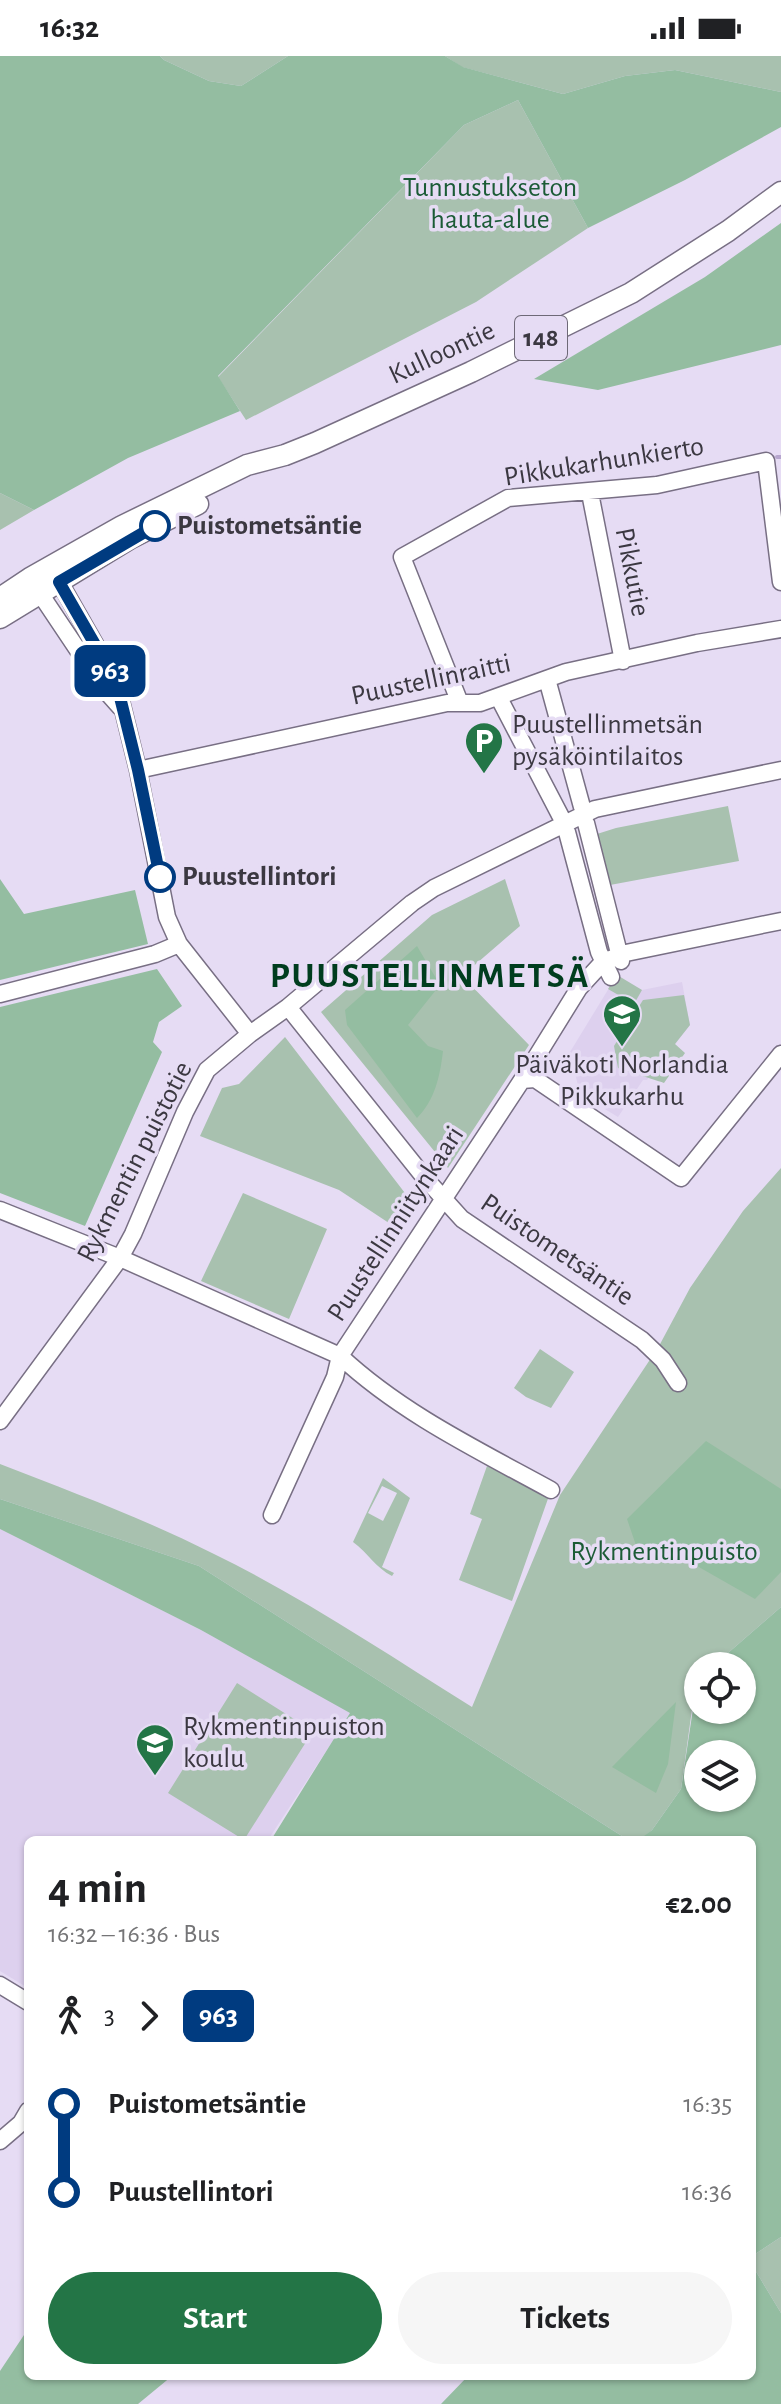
<!DOCTYPE html>
<html lang="en">
<head>
<meta charset="utf-8">
<style>
  :root { --surface:#fff; --page:#f6f6f6; --text:#202124; --muted:#757577; --accent:#237546 }
  body { margin:0; font-family:"Alegreya Sans",sans-serif; background:var(--page); color:var(--text); height:100vh; display:flex; flex-direction:column; font-size:30px; white-space:nowrap }
  * { box-sizing:border-box; margin:0 }
  p { font-size:26px; color:var(--muted) }
  .icon { flex:none; width:44px; height:44px; fill:none; stroke:currentColor; stroke-width:2; stroke-linecap:round; stroke-linejoin:round }
  .map { position:relative; flex:1; overflow:hidden }
  .panel { position:absolute; left:24px; top:1780px; width:732px; height:544px; display:flex; flex-direction:column; background:var(--surface); border-radius:12px; box-shadow:0 2px 6px #0004 }
  .panel>* { flex:none }
  .badge { padding:0 16px; border-radius:12px; font-size:28px; line-height:52px }
  .fabs { position:absolute; left:684px; top:1596px; display:grid; gap:16px }
  .fabs a { display:grid; place-items:center; width:72px; height:72px; border-radius:50%; background:var(--surface); box-shadow:0 2px 6px #0004; font-size:40px }
  .map>.badge { position:absolute; translate:-50% -50%; box-shadow:0 0 0 4px #fff }
  .legs { display:flex; align-items:center; gap:12px; height:88px; padding:0 24px; font-size:26px }
  .legs p { margin-inline-start:auto }
  .head { display:flex; align-items:center; justify-content:space-between; height:136px; padding:0 24px }
  h1 { font-size:44px; font-weight:600; line-height:60px }
  .button { display:flex; gap:16px; margin-top:auto; padding:16px 24px }
  .button a { flex:1; height:92px; border-radius:48px; background:var(--accent); color:#fff; font-size:32px; font-weight:600; line-height:92px; text-align:center }
  .button a+a { background:var(--page); color:var(--text) }
  ul { padding:0 24px; list-style:none }
  li { display:flex; align-items:center; gap:28px; height:88px; font-size:30px }
  li i { display:grid; place-items:center; width:12px; height:100%; margin:0 10px; background:currentColor }
  li i::after { content:''; width:20px; height:20px; margin:-10px; border:6px solid; border-radius:50%; background:var(--surface) }
  li p { margin-inline-start:auto }
  li:first-child i { background:linear-gradient(#0000 50%,currentColor 0) }
  li:last-child i { background:linear-gradient(currentColor 50%,#0000 0) }
  .status { display:flex; justify-content:space-between; align-items:center; height:56px; padding:0 40px; background:var(--surface); direction:ltr }
  .status svg { height:22px; fill:currentColor }
  .map>svg:first-child { display:block }
</style>
</head>
<body>
<div class="status"><b>16:32</b><svg viewBox="0 0 49 12"><path d="M0 12V9h3v3zM5 12V6h3v6zM10 12V3h3v9zM15 12V0h3v12zM26 1h20v11H26zM47 4h2v5h-2z"/></svg></div>
<div class="map">
<svg width="781" height="2348" viewBox="0 0 781 2348">
  <rect width="100%" height="100%" fill="#e6dcf4"/>
  <path fill="#ddd0ee" d="M 617,919 L 642,934 L 682,926 L 690,969 L 647,1024 L 643,1024 L 618,1061 L 580,1038 L 570,996 Z
    M 0,1473 L 201,1574 L 351,1657 L 268,1784 L 28,1784 L 28,1932 L 0,1915 Z"/>
  <path fill="#a8c1af" fill-rule="evenodd" d="M 160,0 L 288,0 L 241,30 L 209,25 L 164,4 Z
    M 445,0 L 781,0 L 781,36 L 675,14 L 625,20 L 563,38 L 462,11 Z
    M 518,44 L 588,172 L 476,246 L 246,364 L 218,321 L 464,69 Z
    M 0,437 L 34,454 L 0,474 Z
    M 728,750 L 739,805 L 610,829 L 597,778 L 616,772 Z
    M 505,823 L 520,870 L 462,920 L 529,989 L 448,1112 L 321,956 L 432,859 Z
    M 617,919 L 642,934 L 634,948 L 608,933 Z
    M 684,939 L 690,969 L 675,988 L 685,997 L 664,1027 L 618,1012 L 614,990 L 643,944 Z
    M 285,981 L 418,1154 L 401,1175 L 339,1134 L 200,1080 L 222,1032 L 239,1028 Z
    M 781,1112 L 781,1551 L 713,1610 L 698,1610 L 681,1733 L 652,1774 L 644,1781 L 625,1782 L 199,1510 L 0,1443 L 0,1408 C 72,1436 145,1463 214,1498 C 304,1542 387,1598 472,1651 L 560,1439 L 659,1290 L 690,1232 L 743,1155 Z
    M 243,1137 L 327,1173 L 289,1263 L 201,1225 Z
    M 540,1293 L 574,1316 L 551,1352 L 526,1341 L 514,1332 Z
    M 487,1410 L 550,1437 L 512,1545 L 459,1524 L 482,1463 L 470,1458 Z
    M 383,1422 L 410,1442 L 382,1511 L 394,1517 L 392,1520 C 376,1512 368,1497 353,1486 ZM 382,1430 L 397,1437 L 383,1465 L 368,1457 Z
    M 237,1627 L 313,1675 L 244,1784 L 168,1737 Z
    M 781,2181 L 781,2257 L 752,2209 L 752,2200 Z"/>
  <path fill="#94bda1" fill-rule="evenodd" d="M 0,0 L 160,0 L 164,4 L 209,25 L 241,30 L 288,0 L 445,0 L 463,11 L 563,38 L 625,20 L 675,14 L 781,36 L 781,71 L 685,124 L 588,172 L 518,44 L 464,69 L 218,320 L 240,355 L 128,402 L 34,454 L 0,437 Z
    M 781,167 L 781,289 L 598,334 L 534,323 L 705,221 Z
    M 0,823 L 24,858 L 135,834 L 148,888 L 0,924 Z
    M 417,890 L 440,929 L 408,969 L 428,990 L 443,995 C 440,1020 435,1044 417,1062 L 347,969 L 345,954 Z
    M 157,913 L 182,950 L 159,966 L 153,986 L 162,996 L 85,1170 L 0,1137 L 0,951 Z
    M 706,1385 L 781,1433 L 781,1516 L 755,1543 L 676,1498 L 666,1495 L 640,1501 L 627,1463 Z
    M 0,1443 L 199,1510 L 625,1782 L 644,1780 L 652,1774 L 681,1733 L 697,1626 L 698,1654 L 742,1654 L 742,1610 L 713,1610 L 781,1551 L 781,2181 L 752,2200 L 752,1784 L 271,1784 L 350,1657 L 201,1574 L 0,1473 ZM 698,1698 L 742,1698 L 742,1742 L 698,1742 Z
    M 676,1646 L 668,1708 L 656,1737 L 612,1711 Z
    M 752,2209 L 781,2257 L 781,2348 L 441,2348 L 468,2320 L 752,2320 Z
    M 28,2273 L 28,2320 L 172,2320 L 138,2348 L 0,2348 L 0,2315 Z"/>
  <g fill="none" stroke-linecap="round" stroke-linejoin="round">
    <path stroke="#b7a6ce" stroke-width="4" d="M 777,401 L 781,401"/>
    <g stroke="#786f84" stroke-width="19">
      <path id="minor" d="M 590,437 L 623,605
        M 55,518 L 116,625 L 138,714 L 167,861 L 179,888 L 250,978
        M 35,530 L 104,633 L 120,651
        M 547,623 L 582,751
        M 499,642 L 561,761
        M 460,647 L 402,501 L 508,442 L 657,429 L 766,405 L 781,526
        M 138,714 L 447,647 L 480,647 L 566,616 L 697,587 L 781,573
        M 586,767 L 621,905
        M 567,776 L 599,896 L 611,921
        M 0,938 L 155,898 L 179,888
        M 288,951 L 424,1121 L 462,1163 L 642,1284 L 663,1304 L 678,1327
        M 522,1024 L 535,1023 L 681,1122 L 781,998
        M 0,1154 L 120,1202 L 340,1300 L 522,1024 L 579,932 L 603,906 L 626,897 L 781,865
        M 0,1365 L 120,1202 L 133,1178 L 185,1056 L 207,1014 L 250,978 L 288,951 L 412,847 L 434,832 L 595,753 L 781,714
        M 272,1459 L 335,1321 L 340,1300 C 401,1357 478,1394 551,1434
        M 0,1929 L 28,1946
        M 0,2085 L 21,2067 L 28,2055"/>
    </g>
    <g stroke="#786f84" stroke-width="23">
      <path id="major" d="M 0,542 L 30,522 L 122,470 L 247,409 L 285,399 L 315,387 L 471,316 L 631,237 L 728,175 L 781,136
        M 0,562 L 131,482 L 198,448"/>
    </g>
    <use href="#minor" stroke="#fff" stroke-width="16"/>
    <use href="#major" stroke="#fff" stroke-width="20"/>
  </g>
  <g fill="none" stroke-linecap="round" stroke-linejoin="round">
    <g stroke="#fff" stroke-width="18">
      <path id="line-1" d="M 155,470 L 59,526 L 116,625 L 138,714 L 160,821"/>
    </g>
    <use href="#line-1" stroke="#003b80" stroke-width="12"/>
  </g>
  <defs>
    <g id="parking-pin" transform="scale(2)"><path d="M0 17L-7.5 6A9.5 9.5 0 1 1 7.5 6Z" fill="#237546" stroke="#e6dcf4"/><path d="M-3.5-5.5H1a3.5 3.5 0 0 1 0 7H-1V5.5H-3.5ZM-1-3.4V-.6H.8a1.4 1.4 0 0 0 0-2.8Z" fill="#fff"/></g>
    <g id="school-pin" transform="scale(2)"><path d="M0 17L-7.5 6A9.5 9.5 0 1 1 7.5 6Z" fill="#237546" stroke="#e6dcf4"/><path d="M0-5L7-2L0 1L-7-2ZM-4 1L0 2.5L4 1V4Q0 6-4 4Z" fill="#fff"/></g>
  </defs>
  <g fill-rule="evenodd">
    <use href="#parking-pin" x="484" y="685"/>
    <use href="#school-pin" x="622" y="958"/>
    <use href="#school-pin" x="155" y="1687"/>
  </g>
  <g fill="#fff" stroke="#003b80" stroke-width="4">
    <circle cx="155" cy="470" r="14"/>
    <circle cx="160" cy="821" r="14"/>
  </g>
  <g text-anchor="middle" dominant-baseline="central" stroke-width="7" stroke-linejoin="round" paint-order="stroke">
    <rect fill="#e6dcf4" stroke="#6e6977" stroke-width="2" x="515" y="260" width="52" height="44" rx="6"/>
    <g font-size="26" font-weight="bold" fill="#3b3841">
      <text x="541" y="282">148</text>
    </g>
    <g font-size="28" fill="#1b5b36" stroke="#e6dcf4">
      <text x="490" y="132">Tunnustukseton<tspan x="490" dy="32">hauta-alue</tspan></text>
      <text x="664" y="1496">Rykmentinpuisto</text>
    </g>
    <g font-size="28" fill="#3b3841" stroke="#e6dcf4">
      <text transform="translate(442 297) rotate(-25)">Kulloontie</text>
      <text transform="translate(604 406) rotate(-9)">Pikkukarhunkierto</text>
      <text transform="translate(632 516) rotate(79)">Pikkutie</text>
      <text transform="translate(431 624) rotate(-12)">Puustellinraitti</text>
      <text transform="translate(135 1106) rotate(-63)">Rykmentin puistotie</text>
      <text transform="translate(396 1168) rotate(-57)">Puustellinniitynkaari</text>
      <text transform="translate(557 1194) rotate(34)">Puistometsäntie</text>
    </g>
    <g font-size="28" font-weight="bold" fill="#3b3841" stroke="#e6dcf4" text-anchor="start">
      <text x="177" y="470">Puistometsäntie</text>
      <text x="182" y="821">Puustellintori</text>
    </g>
    <g font-size="28" fill="#3b3841" stroke="#e6dcf4" text-anchor="start">
      <text x="512" y="669">Puustellinmetsän<tspan x="512" dy="32">pysäköintilaitos</tspan></text>
      <text x="622" y="1009" text-anchor="middle">Päiväkoti Norlandia<tspan x="622" dy="32">Pikkukarhu</tspan></text>
      <text x="183" y="1671">Rykmentinpuiston<tspan x="183" dy="32">koulu</tspan></text>
    </g>
    <g font-size="36" font-weight="bold" letter-spacing="2" fill="#003d1e" stroke="#e6dcf4">
      <text x="430" y="920">PUUSTELLINMETSÄ</text>
    </g>
  </g>
</svg>
<div class="fabs">
<a><svg class="icon" aria-label="locate" viewBox="0 0 24 24"><circle cx="12" cy="12" r="6"/><path d="M12 2v4M12 18v4M2 12h4M18 12h4"/></svg></a>
<a><svg class="icon" aria-label="layers" viewBox="0 0 24 24"><path d="M12 4l9 5-9 5-9-5zM3 14l9 5 9-5"/></svg></a>
</div>
<b class="badge" style="left:110px;top:615px;background:#003b80;color:#fff">963</b>
<section class="panel">
<div class="head"><div><h1>4 min</h1><p>16:32 – 16:36 · Bus</p></div><b>€2.00</b></div>
<div class="legs"><svg class="icon" aria-label="walk" viewBox="0 0 24 24"><circle cx="13" cy="4" r="2"/><path d="M13 8l-2 6 4 7M11 14l-3 7M7 12l3-4h3l4 4"/></svg>3<svg class="icon" aria-label="forward" viewBox="0 0 24 24"><path d="M9 5l7 7-7 7"/></svg><b class="badge" style="background:#003b80;color:#fff">963</b></div>
<ul>
<li><i style="color:#003b80"></i><b>Puistometsäntie</b><p>16:35</p></li>
<li><i style="color:#003b80"></i><b>Puustellintori</b><p>16:36</p></li>
</ul>
<div class="button"><a>Start</a><a>Tickets</a></div>
</section>
</div>
</body>
</html>
